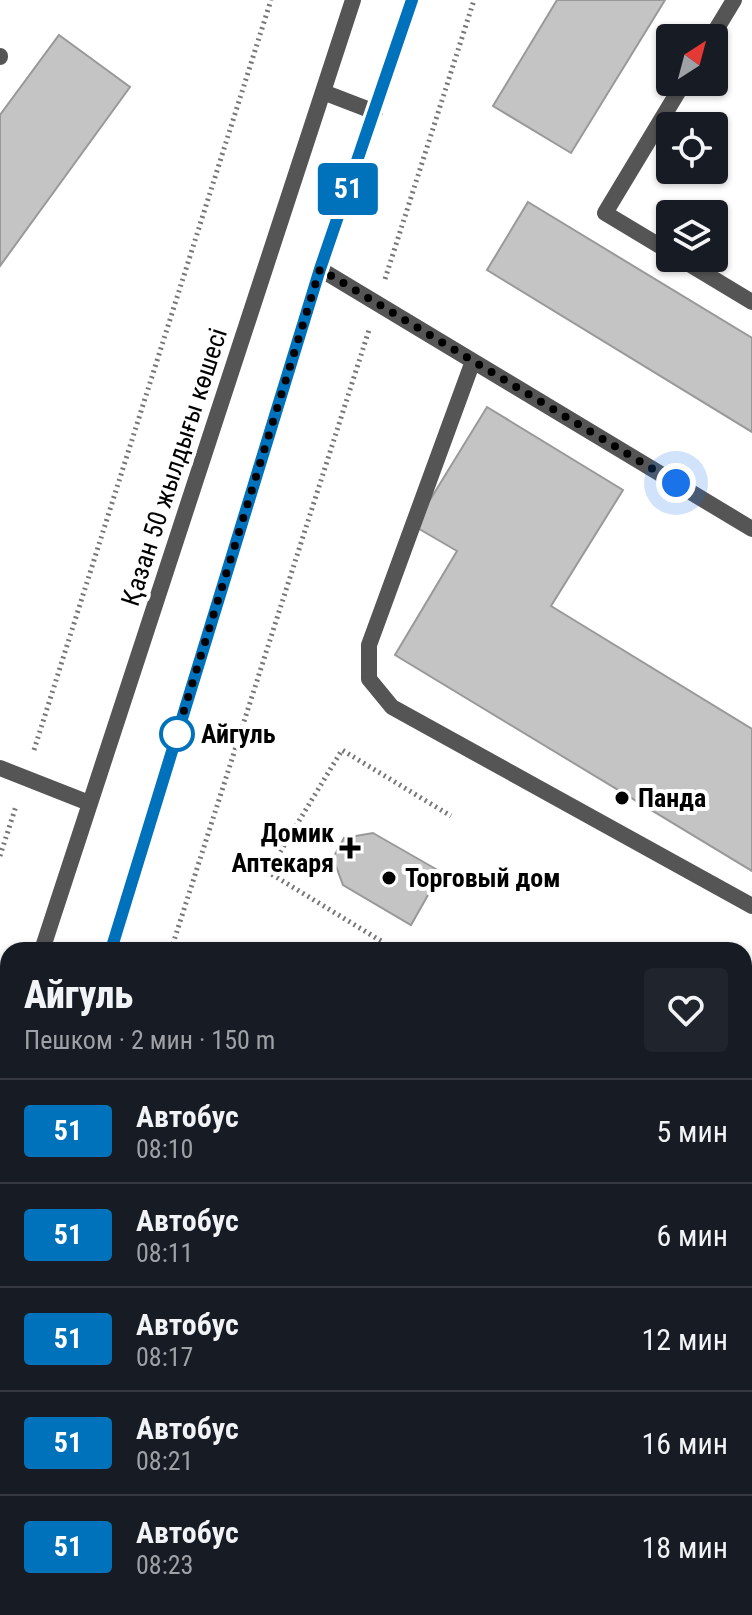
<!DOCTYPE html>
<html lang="ru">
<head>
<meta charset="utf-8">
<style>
  :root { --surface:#171b24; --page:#20242c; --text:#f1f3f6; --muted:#9ea1a6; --line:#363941 }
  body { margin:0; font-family:"Roboto Condensed",sans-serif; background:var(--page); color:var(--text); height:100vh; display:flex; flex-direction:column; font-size:30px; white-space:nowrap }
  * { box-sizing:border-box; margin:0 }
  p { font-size:26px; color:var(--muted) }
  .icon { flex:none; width:44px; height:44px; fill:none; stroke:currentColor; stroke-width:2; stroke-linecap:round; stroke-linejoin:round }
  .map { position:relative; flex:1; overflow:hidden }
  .drawer { position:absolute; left:0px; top:942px; width:752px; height:674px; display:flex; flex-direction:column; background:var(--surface); border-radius:24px 24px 0 0; box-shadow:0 2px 6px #0004 }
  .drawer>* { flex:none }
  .badge { padding:0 16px; border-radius:6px; font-size:28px; line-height:52px }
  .needle { width:52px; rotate:36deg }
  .fabs { position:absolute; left:656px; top:24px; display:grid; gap:16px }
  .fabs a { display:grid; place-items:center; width:72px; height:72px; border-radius:8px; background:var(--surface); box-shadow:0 2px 6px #0004; font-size:40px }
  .you { position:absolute; width:40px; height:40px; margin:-20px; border:6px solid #fff; border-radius:50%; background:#1a73e8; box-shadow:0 0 0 12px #1a73e833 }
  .map>.badge { position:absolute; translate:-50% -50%; box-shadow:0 0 0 4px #fff }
  .round { display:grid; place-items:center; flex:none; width:84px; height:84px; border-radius:8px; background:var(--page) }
  .headline { display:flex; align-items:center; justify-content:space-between; height:136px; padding:0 24px }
  h1 { font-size:38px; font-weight:800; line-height:60px }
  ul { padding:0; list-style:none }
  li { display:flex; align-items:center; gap:24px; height:104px; padding:0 24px; border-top:2px solid var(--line) }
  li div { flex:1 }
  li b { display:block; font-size:30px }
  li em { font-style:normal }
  li .badge { min-width:88px; font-weight:700; text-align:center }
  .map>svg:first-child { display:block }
</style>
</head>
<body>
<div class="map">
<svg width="752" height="1615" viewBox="0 0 752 1615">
  <rect width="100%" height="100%" fill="#fff"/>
  <path fill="#c4c4c4" stroke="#999" stroke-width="2" d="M 557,0 L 665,0 L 571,153 L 493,106 Z
    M 59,35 L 130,87 L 0,266 L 0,115 Z
    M 528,202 L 752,338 L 752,432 L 487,270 Z
    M 487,407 L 623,490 L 551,606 L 752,729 L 752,871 L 395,655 L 457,551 L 414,526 Z
    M 373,833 L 441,872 L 411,925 L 343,885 L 333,858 L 344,838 Z
    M 744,1215 L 752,1220 L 752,1320 L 744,1315 Z
    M 45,1608 L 148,1608 L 144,1615 L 41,1615 Z
    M 281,1608 L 397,1608 L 393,1615 L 276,1615 Z"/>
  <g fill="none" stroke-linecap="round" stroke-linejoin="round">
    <path stroke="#777" stroke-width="5" stroke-dasharray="2 4" stroke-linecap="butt" d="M 385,279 L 474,0
      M 34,750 L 271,0
      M 0,856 L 16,806
      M 381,941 L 268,872 L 342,750 L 451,816
      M 171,950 L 369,330
      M 0,1483 L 8,1458"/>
    <path stroke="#555" stroke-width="16" d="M 711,38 L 734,0
      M 0,56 L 0,57
      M 670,252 L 605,213 L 684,82
      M 679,258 L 752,302
      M 320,269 L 752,529
      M 473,361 L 369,645 L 369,679 L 392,707 L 752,906
      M 0,768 L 89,803
      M 744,1375 L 752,1380
      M 744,1575 L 752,1561
      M 181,1615 L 185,1608
      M 467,1615 L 471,1608
      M 721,1615 L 725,1608"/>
    <path stroke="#555" stroke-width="16" d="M 323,92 L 375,112
      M 42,950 L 353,0
      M 111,950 L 320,269 L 412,0
      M 0,1084 L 8,1059
      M 0,1140 L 8,1143
      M 0,1291 L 8,1266"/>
  </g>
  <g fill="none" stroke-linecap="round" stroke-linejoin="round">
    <g stroke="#fff" stroke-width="18">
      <path id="line" d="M 111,950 L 320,269 L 412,0"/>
    </g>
    <use href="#line" stroke="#0072bc" stroke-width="12"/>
    <path stroke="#000" stroke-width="8" stroke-dasharray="0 14.4" d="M 177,734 L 174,743 L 320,269 L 676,483"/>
  </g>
  <circle fill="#fff" stroke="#0072bc" stroke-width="4" cx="177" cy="734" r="16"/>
  <g fill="#000" stroke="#fff" stroke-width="3">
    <circle cx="622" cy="798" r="8"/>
    <path d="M346 836h8v8h8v8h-8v8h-8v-8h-8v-8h8z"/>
    <circle cx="389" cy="878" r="8"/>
  </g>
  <g text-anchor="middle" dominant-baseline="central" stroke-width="8" stroke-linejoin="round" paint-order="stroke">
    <g font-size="26" fill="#000" stroke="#fff">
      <text transform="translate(174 467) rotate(-72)">Қазан 50 жылдығы көшесі</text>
    </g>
    <g font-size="26" font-weight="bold" fill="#000" stroke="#fff" text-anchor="start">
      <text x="201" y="734">Айгуль</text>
    </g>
    <g font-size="26" font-weight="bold" fill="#000" stroke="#fff" text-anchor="start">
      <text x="638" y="798">Панда</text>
      <text x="334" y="833" text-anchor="end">Домик<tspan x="334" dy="30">Аптекаря</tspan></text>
      <text x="405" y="878">Торговый дом</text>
    </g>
  </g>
</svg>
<div class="fabs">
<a><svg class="needle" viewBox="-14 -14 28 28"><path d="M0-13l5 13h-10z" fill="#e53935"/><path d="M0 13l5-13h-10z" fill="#9ea1a6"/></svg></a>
<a><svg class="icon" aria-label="locate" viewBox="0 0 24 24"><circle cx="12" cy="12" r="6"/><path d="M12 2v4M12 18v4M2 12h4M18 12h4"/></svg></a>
<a><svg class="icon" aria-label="layers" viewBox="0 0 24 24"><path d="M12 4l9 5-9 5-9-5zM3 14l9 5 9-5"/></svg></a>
</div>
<div class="you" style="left:676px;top:483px"></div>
<b class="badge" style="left:348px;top:189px;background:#0072bc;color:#fff">51</b>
<section class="drawer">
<div class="headline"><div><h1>Айгуль</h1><p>Пешком · 2 мин · 150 m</p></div><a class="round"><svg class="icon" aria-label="heart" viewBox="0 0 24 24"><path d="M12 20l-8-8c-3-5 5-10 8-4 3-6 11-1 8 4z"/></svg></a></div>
<ul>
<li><span class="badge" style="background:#0072bc;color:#fff">51</span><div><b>Автобус</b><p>08:10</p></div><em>5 мин</em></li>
<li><span class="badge" style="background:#0072bc;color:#fff">51</span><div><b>Автобус</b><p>08:11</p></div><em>6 мин</em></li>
<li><span class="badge" style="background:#0072bc;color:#fff">51</span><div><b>Автобус</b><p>08:17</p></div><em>12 мин</em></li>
<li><span class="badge" style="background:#0072bc;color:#fff">51</span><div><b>Автобус</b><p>08:21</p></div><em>16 мин</em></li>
<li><span class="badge" style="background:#0072bc;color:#fff">51</span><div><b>Автобус</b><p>08:23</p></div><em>18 мин</em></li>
</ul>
</section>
</div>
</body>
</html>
